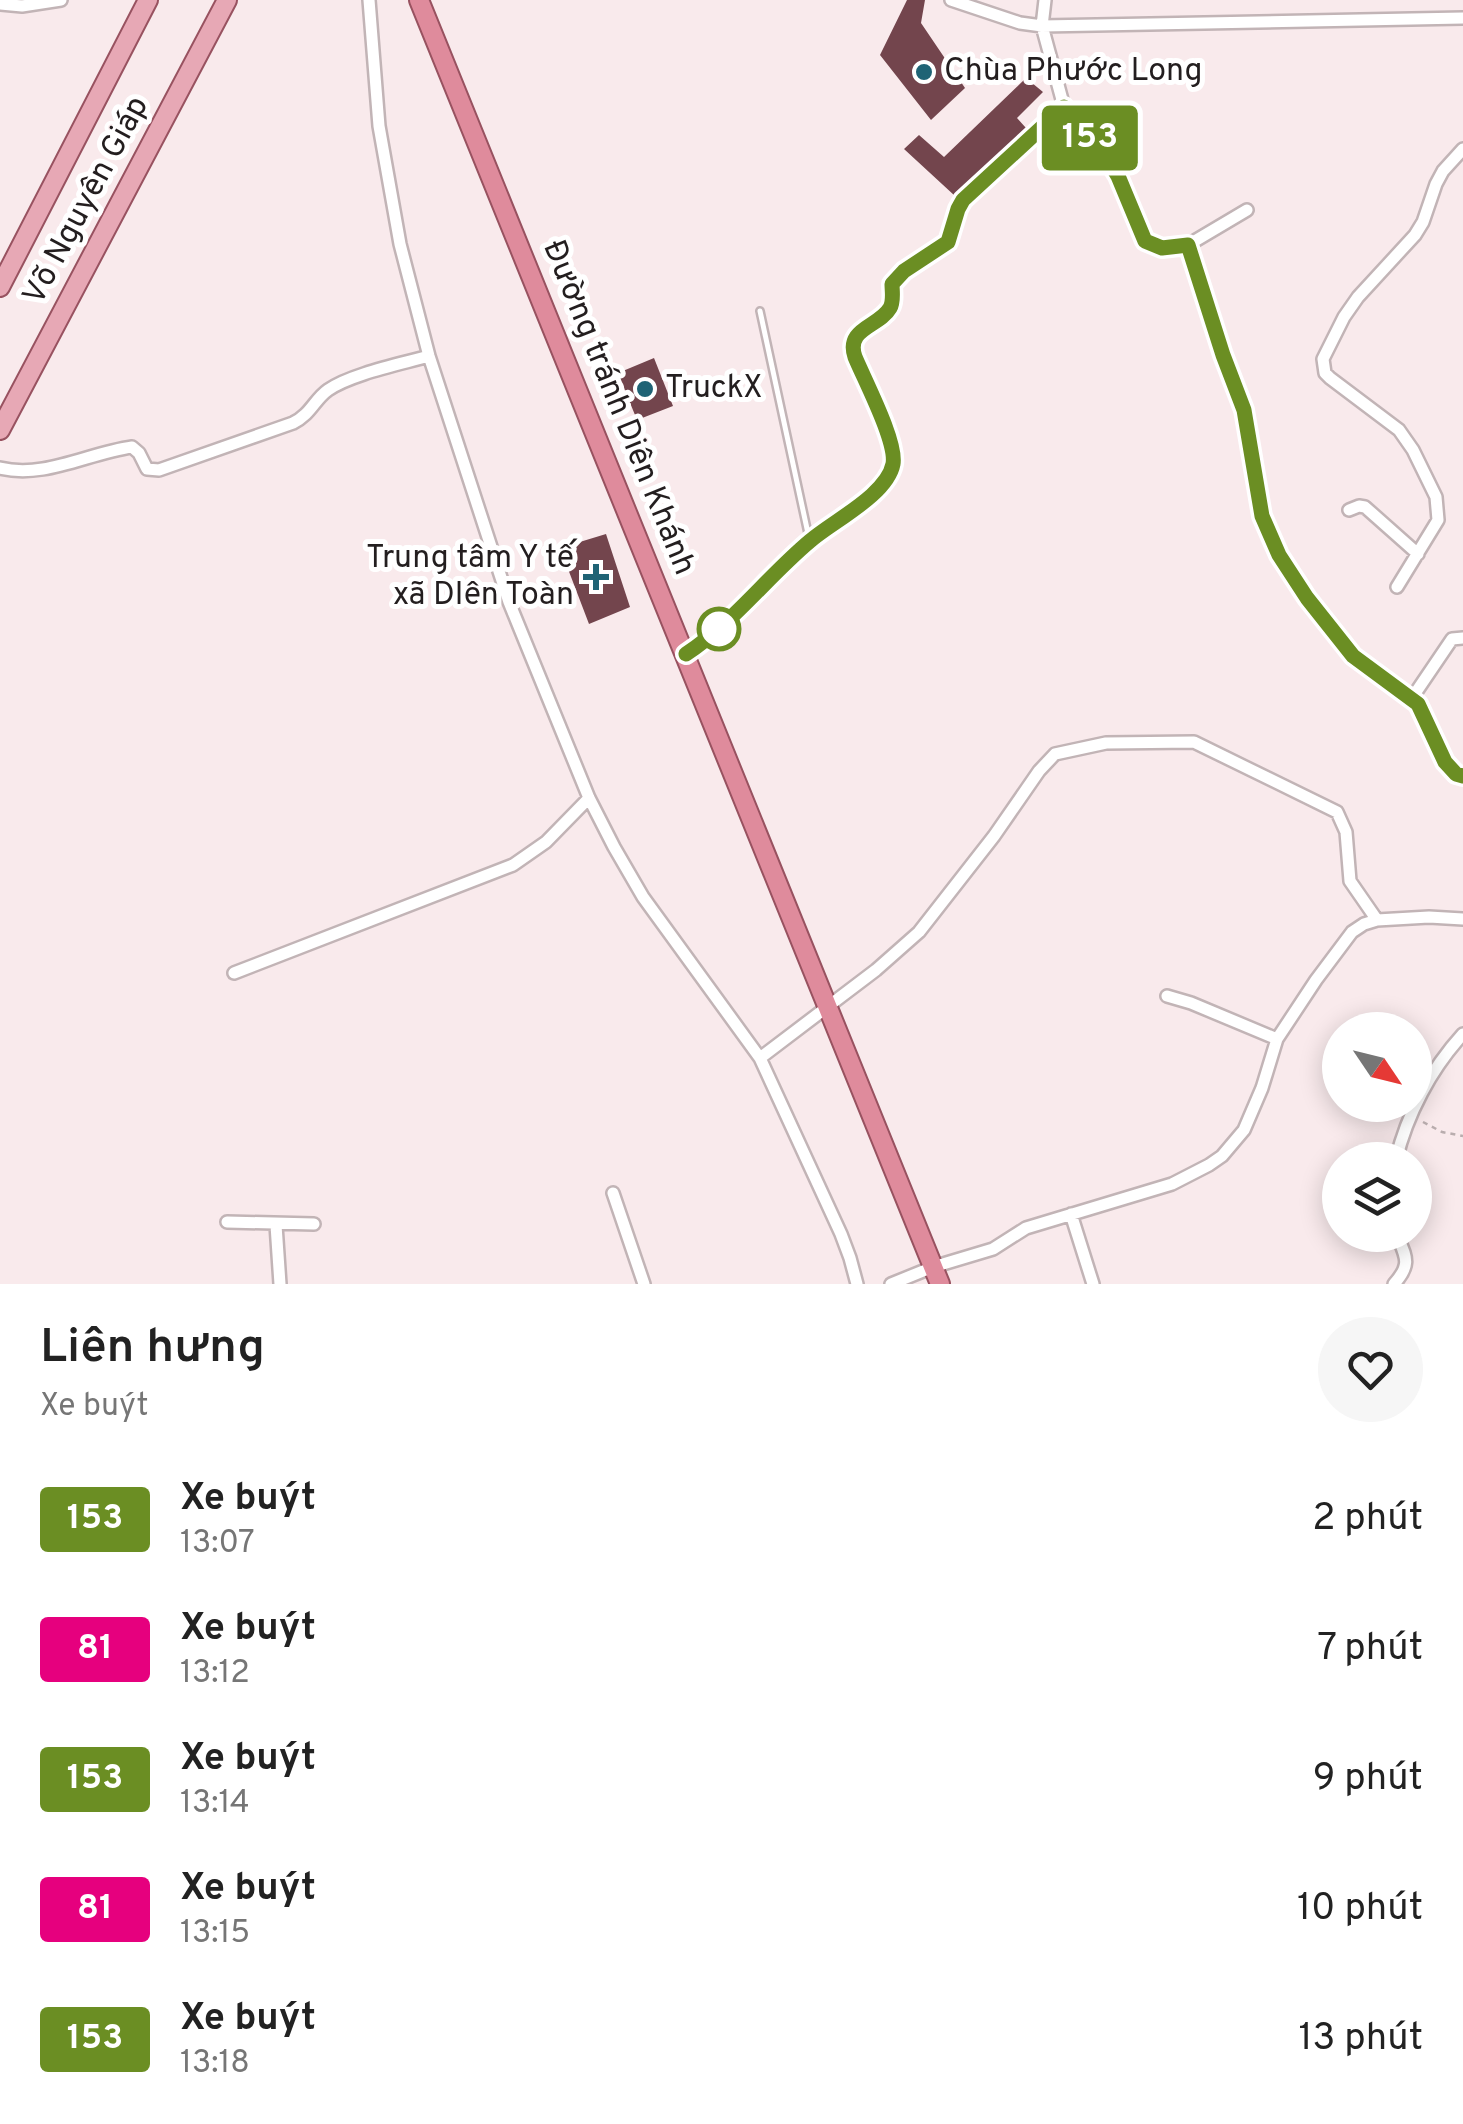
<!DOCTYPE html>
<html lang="vi">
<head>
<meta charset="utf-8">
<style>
  :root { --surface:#fff; --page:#f6f6f6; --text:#222; --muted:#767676 }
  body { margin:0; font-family:Overpass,sans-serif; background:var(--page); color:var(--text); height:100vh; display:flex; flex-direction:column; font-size:38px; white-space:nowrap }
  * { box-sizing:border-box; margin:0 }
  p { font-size:32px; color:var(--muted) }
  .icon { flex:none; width:55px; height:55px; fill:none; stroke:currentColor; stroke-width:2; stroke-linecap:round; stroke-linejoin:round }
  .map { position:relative; height:1284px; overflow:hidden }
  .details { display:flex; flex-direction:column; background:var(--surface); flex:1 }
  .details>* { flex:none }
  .badge { padding:0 20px; border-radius:8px; font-size:35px; line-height:65px }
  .needle { width:65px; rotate:125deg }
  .fabs { position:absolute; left:1322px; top:1012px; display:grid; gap:20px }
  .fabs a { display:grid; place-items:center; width:110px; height:110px; border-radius:50%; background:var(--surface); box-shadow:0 5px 25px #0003; font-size:50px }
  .map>.badge { position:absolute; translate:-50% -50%; box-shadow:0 0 0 5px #fff }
  .round { display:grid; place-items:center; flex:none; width:105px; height:105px; border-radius:52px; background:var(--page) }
  .summary { display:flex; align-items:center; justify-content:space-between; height:170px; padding:0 40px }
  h1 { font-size:48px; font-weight:600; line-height:75px }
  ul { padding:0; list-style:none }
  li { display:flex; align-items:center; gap:30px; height:130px; padding:0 40px }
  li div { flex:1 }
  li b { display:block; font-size:38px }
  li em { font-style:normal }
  li .badge { min-width:110px; font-weight:700; text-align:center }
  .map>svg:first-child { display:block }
</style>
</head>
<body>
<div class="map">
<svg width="1463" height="1284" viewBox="0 0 1463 1284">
  <rect width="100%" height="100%" fill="#f9eaec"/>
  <path fill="#73454d" d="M 907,0 L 925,0 L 921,23 L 965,88 L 931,120 L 880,55 Z
    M 1026,78 L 1043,92 L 1017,118 L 1026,128 L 955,196 L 904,149 L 919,135 L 944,157 Z
    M 654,358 L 673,406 L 637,420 L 618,373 Z
    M 606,534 L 630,607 L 589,624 L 560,548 Z"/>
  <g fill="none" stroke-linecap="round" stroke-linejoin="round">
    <g stroke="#c2b4b6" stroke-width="10">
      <path id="service" d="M 760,311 L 809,538"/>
    </g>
    <g stroke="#c2b4b6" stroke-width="16">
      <path id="minor" d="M 369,0 L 379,126 L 400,244 L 429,356 L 509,602 L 589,798 L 614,847 L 643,897 L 760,1058 L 841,1234 L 850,1258 L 857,1284
        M 951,0 L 1020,23 L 1042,26 L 1463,18
        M 1045,0 L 1042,26 L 1064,107 L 1107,158 L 1118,176 L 1145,241 L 1162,248 L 1188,245 L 1223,355 L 1243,410 L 1262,515 L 1279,555 L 1307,599 L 1353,656 L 1418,704 L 1445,762 L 1457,774 L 1463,776
        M 0,4 L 22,6 L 61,0
        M 1188,245 L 1247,210
        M 0,468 C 44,479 88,453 132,447 L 139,453 L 147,469 L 159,470 L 293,423 C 311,414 314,400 328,390 C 351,374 401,364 429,356
        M 1349,510 L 1359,506 L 1365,507 L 1418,554
        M 1397,587 L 1438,520 L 1436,497 L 1413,450 L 1399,430 L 1330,378 L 1325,373 L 1323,359 L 1344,317 L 1358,297 L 1415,235 L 1423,222 L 1436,184 L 1443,171 L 1463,149
        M 686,653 C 734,622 767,577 810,541 C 833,521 887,495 893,464 C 897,442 865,380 855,357 C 845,328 879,327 890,308 C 894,301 892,291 892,284 L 895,280 L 927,254 L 948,242 L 958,209 L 963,200 L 1064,107
        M 1412,698 L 1452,639 L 1463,638
        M 234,973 L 513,865 L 546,842 L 589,798
        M 1167,996 L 1191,1003 L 1277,1039
        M 760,1058 L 876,970 L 919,932 L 994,836 L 1039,771 L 1055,754 L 1106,743 L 1194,742 L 1337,812 L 1346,832 L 1350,881 L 1377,920
        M 1396,1160 C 1407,1114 1431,1069 1463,1034
        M 613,1193 L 644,1284
        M 1071,1214 L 1093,1284
        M 227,1222 L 314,1224
        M 276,1225 L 280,1284
        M 891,1284 L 933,1267 L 993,1249 L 1026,1228 L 1172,1184 L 1209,1165 L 1222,1156 L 1244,1130 L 1262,1088 L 1277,1039 L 1316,980 L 1352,932 L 1364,924 L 1377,920 L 1429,917 L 1463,919
        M 1394,1284 C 1412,1264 1406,1257 1397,1235"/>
    </g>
    <g stroke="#985260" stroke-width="22">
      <path id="primary" d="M 0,287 L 148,0
        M 0,430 L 227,0"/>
    </g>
    <g stroke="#985260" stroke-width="22">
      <path id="trunk" d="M 419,0 L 940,1284"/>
    </g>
    <path stroke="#b9adae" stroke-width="2.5" stroke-dasharray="5 5" stroke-linecap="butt" d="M 1423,1122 L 1442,1132 L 1463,1136"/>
    <use href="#service" stroke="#fff" stroke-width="5"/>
    <use href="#minor" stroke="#fff" stroke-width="11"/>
    <use href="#primary" stroke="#e7a8b5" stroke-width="18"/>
    <use href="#trunk" stroke="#df8b9c" stroke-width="18"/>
  </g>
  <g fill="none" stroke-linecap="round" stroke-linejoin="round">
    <g stroke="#fff" stroke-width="22">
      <path id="line" d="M 686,654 C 733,623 767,577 810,541 C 833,521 887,495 893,464 C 897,442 865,381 855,357 C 845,328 879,327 890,308 C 894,301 892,291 892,284 L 904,271 L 948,242 L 958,209 L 963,200 L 1064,107 L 1107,158 L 1118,176 L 1145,241 L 1162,248 L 1188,245 L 1223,355 L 1244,410 L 1262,516 L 1279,555 L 1307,598 L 1353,656 L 1418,704 L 1445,762 L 1456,774 L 1463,776"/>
    </g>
    <use href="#line" stroke="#6b8e23" stroke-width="15"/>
  </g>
  <g fill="#1f6375" stroke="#fff" stroke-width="4">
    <circle cx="924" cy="72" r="10"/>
    <circle cx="645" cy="389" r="10"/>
    <path d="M591 562h10v10h10v10h-10v10h-10v-10h-10v-10h10z"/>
  </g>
  <circle fill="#fff" stroke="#6b8e23" stroke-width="5" cx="719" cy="629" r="20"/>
  <g text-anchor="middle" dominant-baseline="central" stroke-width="10" stroke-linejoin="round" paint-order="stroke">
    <g font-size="32" fill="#231e1f" stroke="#fff" text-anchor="start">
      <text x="944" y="72">Chùa Phước Long</text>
      <text x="665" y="389">TruckX</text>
      <text x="574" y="559" text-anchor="end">Trung tâm Y tế<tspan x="574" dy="37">xã DIên Toàn</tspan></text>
    </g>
    <g font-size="32" fill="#231e1f" stroke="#fff">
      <text transform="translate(87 201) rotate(-62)">Võ Nguyên Giáp</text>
      <text transform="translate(618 408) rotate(68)">Đường tránh Diên Khánh</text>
    </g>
  </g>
</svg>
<div class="fabs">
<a><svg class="needle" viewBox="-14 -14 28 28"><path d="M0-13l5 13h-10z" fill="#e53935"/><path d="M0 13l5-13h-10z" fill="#767676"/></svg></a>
<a><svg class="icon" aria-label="layers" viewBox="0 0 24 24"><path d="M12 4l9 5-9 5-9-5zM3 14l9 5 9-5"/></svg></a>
</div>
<b class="badge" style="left:1090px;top:138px;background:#6b8e23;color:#fff">153</b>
</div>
<section class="details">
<div class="summary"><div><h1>Liên hưng</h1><p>Xe buýt</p></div><a class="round"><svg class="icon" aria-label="heart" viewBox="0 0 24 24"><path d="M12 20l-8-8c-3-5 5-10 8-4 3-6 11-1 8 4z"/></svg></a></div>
<ul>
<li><span class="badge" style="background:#6b8e23;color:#fff">153</span><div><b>Xe buýt</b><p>13:07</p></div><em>2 phút</em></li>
<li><span class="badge" style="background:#e6007e;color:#fff">81</span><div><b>Xe buýt</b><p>13:12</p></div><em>7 phút</em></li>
<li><span class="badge" style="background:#6b8e23;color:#fff">153</span><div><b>Xe buýt</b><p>13:14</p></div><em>9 phút</em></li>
<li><span class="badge" style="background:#e6007e;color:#fff">81</span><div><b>Xe buýt</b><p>13:15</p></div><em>10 phút</em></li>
<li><span class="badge" style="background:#6b8e23;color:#fff">153</span><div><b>Xe buýt</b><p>13:18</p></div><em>13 phút</em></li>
</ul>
</section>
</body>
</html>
